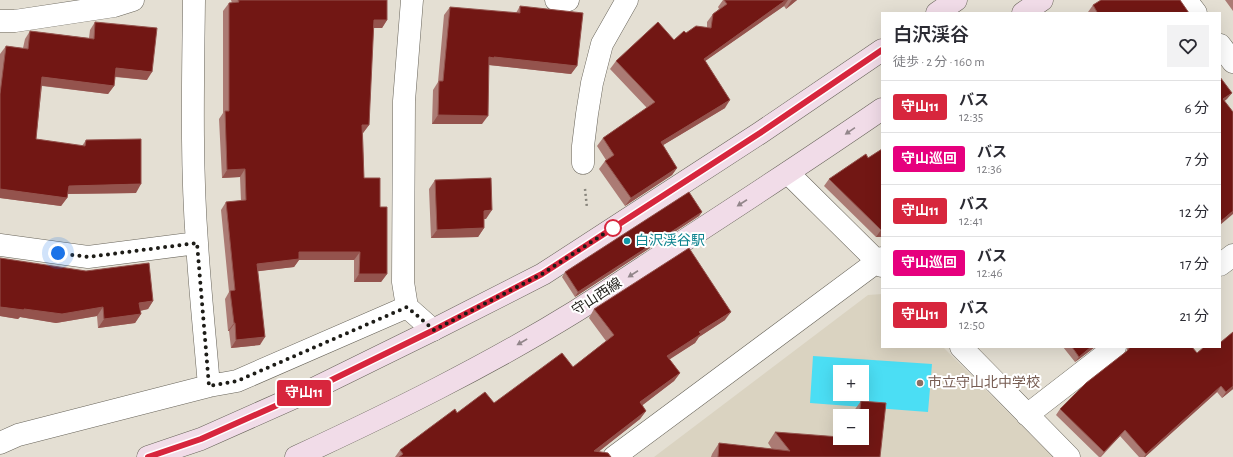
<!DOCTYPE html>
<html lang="ja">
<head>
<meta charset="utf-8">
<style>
  :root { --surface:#fff; --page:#f2f2f3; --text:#2b2b33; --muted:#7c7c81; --line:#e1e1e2 }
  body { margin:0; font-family:"Alegreya Sans","Noto Sans JP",sans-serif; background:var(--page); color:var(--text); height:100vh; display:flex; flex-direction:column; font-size:15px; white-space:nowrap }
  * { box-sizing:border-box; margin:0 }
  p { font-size:13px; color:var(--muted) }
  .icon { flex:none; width:22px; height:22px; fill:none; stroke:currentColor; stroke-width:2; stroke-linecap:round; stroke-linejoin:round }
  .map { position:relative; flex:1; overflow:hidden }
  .drawer { position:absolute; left:881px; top:12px; width:340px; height:336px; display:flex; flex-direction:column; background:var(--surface); border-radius:0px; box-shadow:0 4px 16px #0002 }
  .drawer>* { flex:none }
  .badge { padding:0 8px; border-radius:3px; font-size:14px; line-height:26px }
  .buttons { position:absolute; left:833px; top:365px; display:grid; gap:8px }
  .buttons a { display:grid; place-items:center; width:36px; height:36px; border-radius:0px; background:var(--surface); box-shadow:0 4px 16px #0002; font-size:20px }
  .you { position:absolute; width:20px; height:20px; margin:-10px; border:3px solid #fff; border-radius:50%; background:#1a73e8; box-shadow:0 0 0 6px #1a73e833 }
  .map>.badge { position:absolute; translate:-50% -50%; box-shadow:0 0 0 2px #fff }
  .round { display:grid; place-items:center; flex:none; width:42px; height:42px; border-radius:0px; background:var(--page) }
  .headline { display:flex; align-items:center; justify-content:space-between; height:68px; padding:0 12px }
  h1 { font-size:19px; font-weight:600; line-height:30px }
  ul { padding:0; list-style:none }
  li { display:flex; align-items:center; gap:12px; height:52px; padding:0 12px; border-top:1px solid var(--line) }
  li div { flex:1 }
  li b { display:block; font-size:15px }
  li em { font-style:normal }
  li .badge { min-width:44px; font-weight:700; text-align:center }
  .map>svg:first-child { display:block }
</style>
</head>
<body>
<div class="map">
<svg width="1233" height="457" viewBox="0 0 1233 457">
  <rect width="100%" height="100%" fill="#e4dfd3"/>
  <path fill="#dad3c1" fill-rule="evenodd" d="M 882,294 L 882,347 L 943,347 L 1053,457 L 654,457 L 868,295 ZM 840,372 L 862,372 L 862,394 L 840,394 ZM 840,416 L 862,416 L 862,438 L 840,438 Z"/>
  <path fill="#4bdef4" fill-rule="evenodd" d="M 813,356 L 932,364 L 928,412 L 810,403 ZM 840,372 L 862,372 L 862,394 L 840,394 Z"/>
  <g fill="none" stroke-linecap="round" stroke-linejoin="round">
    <g stroke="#68645a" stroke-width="23">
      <path id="minor" d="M 194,0 C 193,81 191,163 197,243 C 200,291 205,338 209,386
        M 412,0 L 404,101 L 403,282 L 407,307 L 433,330
        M 556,0 L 565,1 L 568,0
        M 1186,0 L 1196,13
        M 0,21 L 15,21 L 114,6 L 133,0
        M 1220,45 L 1233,62
        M 583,163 L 583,146 L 587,114 L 592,83 L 602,44 L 627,0
        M 788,173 L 882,266
        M 0,245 L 88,257 L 197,243
        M 1220,265 L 1233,255
        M 961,347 L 1069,457
        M 1027,415 L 1115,347
        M 0,443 L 18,435 L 209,386 L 237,381 L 407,307
        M 614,457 L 882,258"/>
    </g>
    <g stroke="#68645a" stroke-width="23">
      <path id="secondary" d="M 937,13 L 956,0
        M 1023,13 L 1042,0
        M 148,457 L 201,439 L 309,391 L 433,330 L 543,274 L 760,133 L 882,50
        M 296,457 C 391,413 487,366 576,311 C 608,291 639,270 671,249 C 742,203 812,157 882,109"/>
    </g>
    <path stroke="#88857c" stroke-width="2.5" stroke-dasharray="2 3" stroke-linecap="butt" d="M 585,189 L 587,208"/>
    <use href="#minor" stroke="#fff" stroke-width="22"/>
    <use href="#secondary" stroke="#f1dce8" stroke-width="22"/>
  </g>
  <path fill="#ab7b74" d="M 231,0 L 387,0 L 387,20 L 382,28 L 373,28 L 369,125 L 363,133 L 364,178 L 380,207 L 387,274 L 381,282 L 354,282 L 354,260 L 299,260 L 294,267 L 258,271 L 260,345 L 231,348 L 229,331 L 228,331 L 225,299 L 229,292 L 221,210 L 226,202 L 241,201 L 240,177 L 222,178 L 219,119 L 223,113 L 223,11 L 229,3 L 232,3 Z
    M 723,0 L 797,0 L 786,9 L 784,6 L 705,61 L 725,108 L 663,145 L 677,168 L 672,175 L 625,206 L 599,169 L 605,161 L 606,160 L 597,146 L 603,138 L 647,108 L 610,69 L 616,61 L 674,40 L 686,33 L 707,27 L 707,22 L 713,14 L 719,9 L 718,7 Z
    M 1225,0 L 1233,0 L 1233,11 Z
    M 1093,5 L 1189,13 L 1089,13 L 1088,12 Z
    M 520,6 L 577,66 L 571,74 L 489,65 L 482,124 L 432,124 L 433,90 L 438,82 L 444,15 L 450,7 L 516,13 Z
    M 95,22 L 147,80 L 115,77 L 114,86 L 108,94 L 42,86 L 36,139 L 82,146 L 86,140 L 136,193 L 68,194 L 67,198 L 61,206 L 0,198 L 0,54 L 6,46 L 23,48 L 25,39 L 30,31 L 89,38 L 90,30 Z
    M 882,149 L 882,237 L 876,237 L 824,186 L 829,179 L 868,158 Z
    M 435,180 L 486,219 L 484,219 L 484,228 L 478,237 L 431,238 L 429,189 Z
    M 702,212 L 699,216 L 575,297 L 562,277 L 565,272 Z
    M 153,301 L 148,309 L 140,311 L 141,314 L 135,323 L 98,328 L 97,316 L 56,323 L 20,317 L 18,319 L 0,316 Z
    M 594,309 L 725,320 L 699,337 L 695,343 L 669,359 L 680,373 L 674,381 L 642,405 L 646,411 L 640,419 L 598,452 L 611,457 L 395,457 L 400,450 L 457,413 L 494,403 L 573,367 L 606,341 L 589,318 Z
    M 1233,332 L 1233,389 L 1222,398 L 1217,392 L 1145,457 L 1139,457 L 1120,436 L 1101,457 L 1099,457 L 1056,415 L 1060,409 L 1127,351 L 1127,347 L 1192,347 L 1197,353 L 1221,342 Z
    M 1063,347 L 1095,347 L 1075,362 Z
    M 861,401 L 880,457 L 711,457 L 712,454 L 719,443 L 772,449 L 768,443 L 775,432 L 840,438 L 862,438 L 862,416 L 852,416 L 853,412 Z"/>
  <path fill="#94534d" d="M 786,0 L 788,0 L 784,6 L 698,66 L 704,59 Z
    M 792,0 L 797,0 L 786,9 L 791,1 Z
    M 374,20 L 387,20 L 382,28 L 368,28 Z
    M 489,57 L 494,57 L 577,66 L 571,74 L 489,65 L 488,66 Z
    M 116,68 L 152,72 L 147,80 L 110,76 Z
    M 42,77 L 114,86 L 108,94 L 37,85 Z
    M 1232,93 L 1227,99 L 1220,105 L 1223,99 Z
    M 730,100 L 725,108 L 655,150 L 661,142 Z
    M 438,115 L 488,116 L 482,124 L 432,124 Z
    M 362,125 L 369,125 L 363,133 L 357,133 Z
    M 677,168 L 672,175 L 625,206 L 631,198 Z
    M 245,169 L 240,177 L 222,178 L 227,170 Z
    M 141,184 L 136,193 L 63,194 L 69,186 Z
    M 0,189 L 67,198 L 61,206 L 0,198 Z
    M 492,210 L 486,219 L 478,219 L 484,211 Z
    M 1233,211 L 1233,214 L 1220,225 L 1220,222 Z
    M 702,212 L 699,216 L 575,297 L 578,292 Z
    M 484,228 L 478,237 L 431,238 L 437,230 Z
    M 881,230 L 882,230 L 882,237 L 876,237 Z
    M 299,252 L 360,252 L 354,260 L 299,260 L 294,267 L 251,272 L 257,264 Z
    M 359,274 L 387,274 L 381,282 L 354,282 Z
    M 153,301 L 148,309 L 134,312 L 139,303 Z
    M 0,307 L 24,309 L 103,307 L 97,316 L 56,323 L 20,317 L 18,319 L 0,316 Z
    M 731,312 L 725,320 L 699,337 L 695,343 L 661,365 L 667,356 L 699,332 Z
    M 141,314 L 135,323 L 98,328 L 104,319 Z
    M 234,323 L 235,323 L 229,331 L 228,331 Z
    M 265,337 L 260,345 L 231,348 L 236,340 Z
    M 1091,347 L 1095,347 L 1075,362 L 1079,357 Z
    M 680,373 L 674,381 L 635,411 L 640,402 Z
    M 1221,386 L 1217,392 L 1145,457 L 1144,457 L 1146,454 Z
    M 1233,386 L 1233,389 L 1222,398 L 1226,392 Z
    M 646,411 L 640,419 L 592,457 L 594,451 Z
    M 1125,430 L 1120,436 L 1100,457 L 1104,452 Z"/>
  <path fill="#721714" stroke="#94534d" d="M 238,0 L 387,0 L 387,20 L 374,20 L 369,125 L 362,125 L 364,178 L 380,178 L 380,207 L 387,207 L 387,274 L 359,274 L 360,252 L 299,252 L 299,259 L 257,264 L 265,337 L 236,340 L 235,323 L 234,323 L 230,291 L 235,290 L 226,202 L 246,200 L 245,169 L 227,170 L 225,111 L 229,111 L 229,3 L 239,2 Z
    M 724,0 L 786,0 L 704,59 L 730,100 L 661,142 L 677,168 L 631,198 L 605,161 L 614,155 L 603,138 L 655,102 L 616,61 L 658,22 L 674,40 L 684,31 L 686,33 L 696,26 L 711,28 L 713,14 L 727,4 Z
    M 1101,0 L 1180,0 L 1189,13 L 1096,13 L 1097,12 L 1093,5 Z
    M 520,6 L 583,13 L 577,66 L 494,57 L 494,58 L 489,57 L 488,116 L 438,115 L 439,81 L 443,81 L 450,7 L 520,13 Z
    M 95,22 L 157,28 L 152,72 L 116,68 L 114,86 L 42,77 L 36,139 L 85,146 L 86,140 L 141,139 L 141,184 L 69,186 L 67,198 L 0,189 L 0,94 L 6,46 L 28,49 L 30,31 L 94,39 Z
    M 1220,77 L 1232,93 L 1223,99 L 1233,112 L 1233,211 L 1220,222 Z
    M 882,149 L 882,230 L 881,230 L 829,179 L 866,154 L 868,158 Z
    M 491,178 L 492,210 L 484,211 L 484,228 L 437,230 L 435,180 Z
    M 689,192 L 702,212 L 578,292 L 565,272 Z
    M 689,248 L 731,312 L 699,332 L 701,334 L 667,356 L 680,373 L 640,402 L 646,411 L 594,451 L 608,453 L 611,457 L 399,457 L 403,454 L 400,450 L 428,429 L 455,409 L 457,413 L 485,392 L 494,403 L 562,353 L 573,367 L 614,335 L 594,309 Z
    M 0,258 L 86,271 L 149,263 L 153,301 L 139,303 L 141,314 L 104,319 L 103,307 L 62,314 L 24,309 L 24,310 L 0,307 Z
    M 1233,332 L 1233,386 L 1226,392 L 1221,386 L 1146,454 L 1125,430 L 1104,452 L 1060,409 L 1086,383 L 1127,351 L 1130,347 L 1192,347 L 1197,353 L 1204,347 L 1220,347 L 1220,341 L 1221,342 Z
    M 1072,347 L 1091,347 L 1079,357 Z
    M 861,401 L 886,403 L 880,457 L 718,457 L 719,443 L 790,451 L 775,432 L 840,437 L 840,438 L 862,438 L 862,416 L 859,416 Z"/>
  <defs><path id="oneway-solid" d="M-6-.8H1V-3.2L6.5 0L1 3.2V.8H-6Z"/></defs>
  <g fill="#92868a">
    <use href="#oneway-solid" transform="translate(850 131) rotate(146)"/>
    <use href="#oneway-solid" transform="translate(742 203) rotate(147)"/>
    <use href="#oneway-solid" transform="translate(633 274) rotate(147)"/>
    <use href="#oneway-solid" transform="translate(522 342) rotate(150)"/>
  </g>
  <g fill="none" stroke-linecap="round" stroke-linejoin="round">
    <g stroke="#fff" stroke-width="9">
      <path id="line" d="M 148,457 L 201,439 L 309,391 L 434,330 L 542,274 L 760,133 L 882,50"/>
    </g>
    <use href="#line" stroke="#d7263d" stroke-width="6"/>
    <path stroke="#1d1c17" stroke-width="4" stroke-dasharray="0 7.2" d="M 58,253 L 88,257 L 197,243 L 209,386 L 237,381 L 407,307 L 434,330 L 542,274 L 619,224 L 613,228"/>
  </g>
  <circle fill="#fff" stroke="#d7263d" stroke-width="2" cx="613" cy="228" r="8"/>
  <circle fill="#0f9aa8" stroke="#fff" stroke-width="1.5" cx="627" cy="241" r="4"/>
  <circle fill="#8d6e63" stroke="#fff" stroke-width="1.5" cx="920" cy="383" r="4"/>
  <g text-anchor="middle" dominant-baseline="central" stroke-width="4" stroke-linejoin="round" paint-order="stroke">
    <g font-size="14" fill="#0d838f" stroke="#fff" text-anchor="start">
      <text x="635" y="241">白沢渓谷駅</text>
    </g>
    <g font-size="14" fill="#1d1c17" stroke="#fff">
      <text transform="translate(597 297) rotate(-33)">守山西線</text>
    </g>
    <g font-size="14" fill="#785e54" stroke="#fff" text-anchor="start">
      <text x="928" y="383">市立守山北中学校</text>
    </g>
  </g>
</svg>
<div class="buttons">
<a>+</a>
<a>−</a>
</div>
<div class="you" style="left:58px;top:253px"></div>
<b class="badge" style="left:304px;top:393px;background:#d7263d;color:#fff">守山11</b>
<section class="drawer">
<div class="headline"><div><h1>白沢渓谷</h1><p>徒歩 · 2 分 · 160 m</p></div><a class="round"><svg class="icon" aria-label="heart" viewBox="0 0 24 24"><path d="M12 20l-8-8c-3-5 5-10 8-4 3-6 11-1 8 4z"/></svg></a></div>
<ul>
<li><span class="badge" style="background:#d7263d;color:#fff">守山11</span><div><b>バス</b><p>12:35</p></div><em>6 分</em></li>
<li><span class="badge" style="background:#e6007e;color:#fff">守山巡回</span><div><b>バス</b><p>12:36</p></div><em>7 分</em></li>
<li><span class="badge" style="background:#d7263d;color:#fff">守山11</span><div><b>バス</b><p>12:41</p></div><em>12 分</em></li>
<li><span class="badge" style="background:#e6007e;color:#fff">守山巡回</span><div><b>バス</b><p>12:46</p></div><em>17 分</em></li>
<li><span class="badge" style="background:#d7263d;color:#fff">守山11</span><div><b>バス</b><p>12:50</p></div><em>21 分</em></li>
</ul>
</section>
</div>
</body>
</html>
